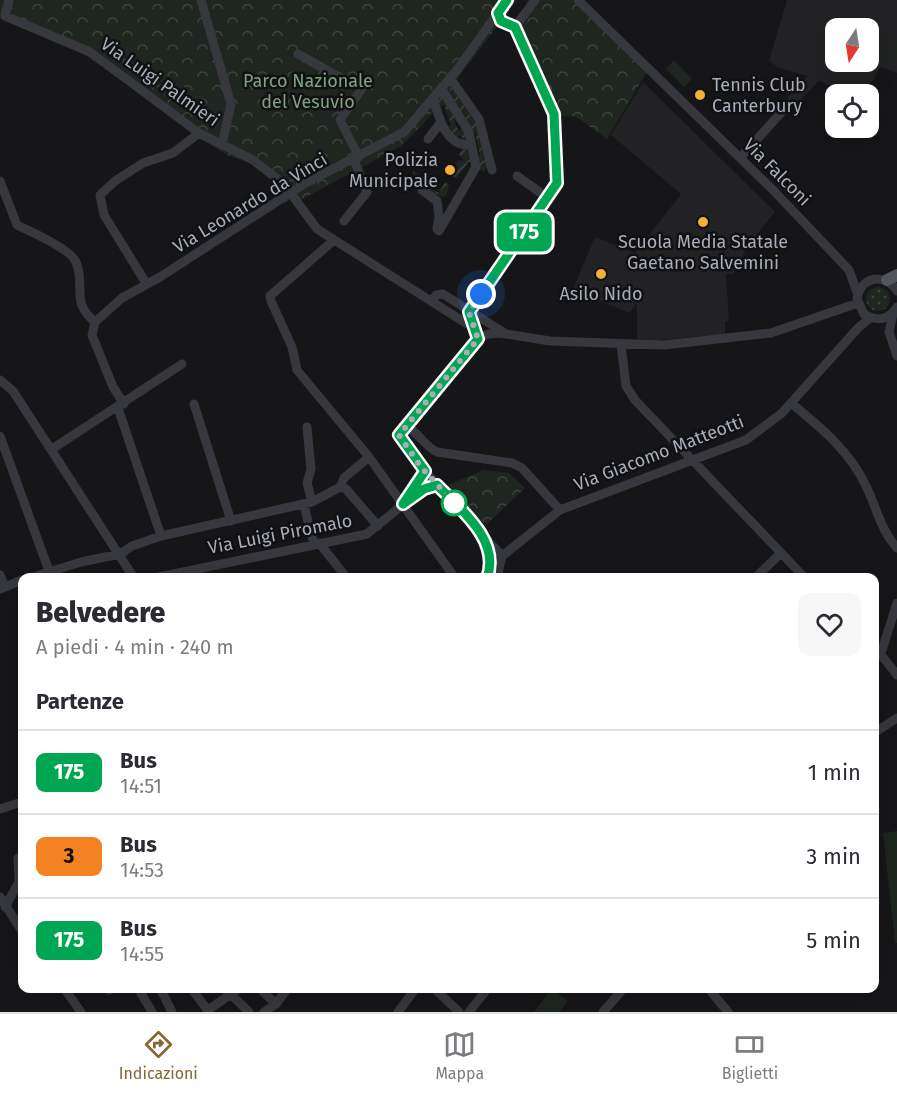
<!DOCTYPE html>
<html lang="it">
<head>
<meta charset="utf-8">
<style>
  :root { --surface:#fff; --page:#f7f7f7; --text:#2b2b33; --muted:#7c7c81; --line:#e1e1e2; --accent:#856733 }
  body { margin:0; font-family:"Fira Sans",sans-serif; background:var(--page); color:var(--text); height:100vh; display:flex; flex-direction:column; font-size:22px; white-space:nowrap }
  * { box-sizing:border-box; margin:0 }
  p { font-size:20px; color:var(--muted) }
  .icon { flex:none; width:33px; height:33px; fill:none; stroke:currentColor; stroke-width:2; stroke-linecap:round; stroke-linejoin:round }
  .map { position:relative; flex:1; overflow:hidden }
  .details { position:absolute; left:18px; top:573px; width:861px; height:420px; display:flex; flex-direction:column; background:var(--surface); border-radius:12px; box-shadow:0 6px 24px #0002 }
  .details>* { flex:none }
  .badge { padding:0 12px; border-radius:9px; font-size:21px; line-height:39px }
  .needle { width:39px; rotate:192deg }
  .tools { position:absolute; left:825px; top:18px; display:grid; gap:12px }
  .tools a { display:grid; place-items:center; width:54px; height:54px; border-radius:12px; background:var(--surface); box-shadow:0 6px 24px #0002; font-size:30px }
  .you { position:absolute; width:30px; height:30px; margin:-15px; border:4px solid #fff; border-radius:50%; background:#1a73e8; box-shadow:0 0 0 9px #1a73e833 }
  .map>.badge { position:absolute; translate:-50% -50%; box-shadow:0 0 0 3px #fff }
  h2 { padding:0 18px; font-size:22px; line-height:54px }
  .round { display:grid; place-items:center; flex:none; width:63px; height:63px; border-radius:12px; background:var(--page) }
  .overview { display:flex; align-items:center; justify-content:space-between; height:102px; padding:0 18px }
  h1 { font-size:28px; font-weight:800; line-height:45px }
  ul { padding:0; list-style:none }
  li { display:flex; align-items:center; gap:18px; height:84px; padding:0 18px; border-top:2px solid var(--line) }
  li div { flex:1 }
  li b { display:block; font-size:22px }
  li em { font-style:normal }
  li .badge { min-width:66px; font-weight:700; text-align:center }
  .tab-bar { display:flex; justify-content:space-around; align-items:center; height:84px; border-top:2px solid var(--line); background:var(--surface); font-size:16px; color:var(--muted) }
  .tab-bar a { display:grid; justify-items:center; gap:3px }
  .tab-bar .active { color:var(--accent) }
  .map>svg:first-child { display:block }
</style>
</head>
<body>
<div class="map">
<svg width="897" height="1012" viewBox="0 0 897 1012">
  <defs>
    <pattern id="grass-dots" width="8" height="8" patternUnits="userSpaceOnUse" patternTransform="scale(1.5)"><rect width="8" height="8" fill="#1e261f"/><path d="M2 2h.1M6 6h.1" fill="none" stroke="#3c433d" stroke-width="1.8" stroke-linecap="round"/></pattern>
    <pattern id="park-crowns" width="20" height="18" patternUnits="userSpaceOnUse" patternTransform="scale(1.5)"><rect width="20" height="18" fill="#1e261f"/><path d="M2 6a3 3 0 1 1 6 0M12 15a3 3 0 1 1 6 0" fill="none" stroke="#3c433d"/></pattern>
    <pattern id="garden-furrows" width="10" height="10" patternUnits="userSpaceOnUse" patternTransform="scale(1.5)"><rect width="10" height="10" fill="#1e261f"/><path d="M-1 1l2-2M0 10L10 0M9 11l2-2" fill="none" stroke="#3c433d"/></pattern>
  </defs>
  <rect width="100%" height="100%" fill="#161618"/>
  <path fill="#222225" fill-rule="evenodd" d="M 787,0 L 897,0 L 897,73 L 880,67 L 873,81 L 858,92 L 849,94 L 819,81 L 794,106 L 786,99 L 808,76 L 779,68 L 769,61 ZM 836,28 L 868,28 L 868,62 L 836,62 Z
    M 643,82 L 775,212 L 749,244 L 733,274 L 726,274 L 729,321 L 725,321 L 725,334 L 637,342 L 637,303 L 629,313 L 573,289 L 595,237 L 635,253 L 681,194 L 611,135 Z"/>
  <path fill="url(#grass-dots)" d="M866 299a12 12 0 1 1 24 0a12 12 0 1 1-24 0Z"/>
  <path fill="url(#park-crowns)" d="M 0,0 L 517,0 L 424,123 L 401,146 L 297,202 L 292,198 L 284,204 L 277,186 L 252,163 L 229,156 L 200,139 L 182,122 L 72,46 L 0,18 Z
    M 537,0 L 573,0 L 648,70 L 607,139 L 575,116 L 557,117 L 517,28 Z
    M 483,470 L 509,473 L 525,488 L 486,525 L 446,486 Z"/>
  <path fill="url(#garden-furrows)" d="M 450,86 L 476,123 L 484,160 L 488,164 L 484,172 L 478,168 L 477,156 L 480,155 L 475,132 L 472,132 L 449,93 Z
    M 442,97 L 458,118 L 454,121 L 459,131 L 463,128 L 467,141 L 462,141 L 463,138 L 459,135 L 456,139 L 445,127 L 451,125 L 444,105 L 440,107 L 438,100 Z
    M 462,149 L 469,150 L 471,162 L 468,162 L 457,179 L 452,176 L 458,167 L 455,164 L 458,160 L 464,161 L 459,154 Z
    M 413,171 L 427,180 L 425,184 L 439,193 L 445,182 L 449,185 L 446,196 L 443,197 L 414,184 Z"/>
  <path fill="#1e261f" d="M 889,41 L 897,44 L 897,60 L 884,56 Z
    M 674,60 L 692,79 L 684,87 L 666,69 Z
    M 897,831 L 897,943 L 895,943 L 883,833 Z
    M 552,989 L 568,1001 L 560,1012 L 534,1012 Z"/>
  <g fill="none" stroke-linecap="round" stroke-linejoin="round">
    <path stroke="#37383d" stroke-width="9" d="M 9,0 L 5,16 L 90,52 L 199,133 L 253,160 L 284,184 L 317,229 L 472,327
      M 201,0 L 231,104 L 222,145
      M 578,0 L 774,191 L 849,270 L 858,295
      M 498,13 L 501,21 L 515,27
      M 515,27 L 535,0
      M 298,54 L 337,76 L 363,87 L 340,120 L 359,157
      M 450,78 L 479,119 L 492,170
      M 433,99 C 440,119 445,147 472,145
      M 428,139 L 441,122
      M 740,158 L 789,104
      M 517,176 L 548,198
      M 0,181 L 17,225 C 30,231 72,250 76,262 C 86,286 70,302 95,322
      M 422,190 L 437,201 L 439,217 L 437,229 L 439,231 L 476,167 L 469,132 L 441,88
      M 344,221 L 367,192 L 354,160
      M 334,240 L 270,296 L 271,301 L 292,347 L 297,370 L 369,457 L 455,578
      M 146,283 L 104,215 L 100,195 L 115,181 L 143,163 L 173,153 L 199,133
      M 897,291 C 885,272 861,276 857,299 L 864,314 C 877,322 889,320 897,307
      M 432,301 L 436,295 L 443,294 L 503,332
      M 469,312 L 557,183 L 554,114 L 515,27
      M 893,314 L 889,332 L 897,356
      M 621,345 L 626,386 L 635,400 L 805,578
      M 0,380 L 13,391 L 134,578
      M 791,403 C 820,427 850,451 866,486 C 877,508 880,529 897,548
      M 124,404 L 113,387 L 92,335 L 95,322 L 122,298 L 160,277 L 304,184 L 404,132 L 457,70 L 507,0
      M 194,404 L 231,521
      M 118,408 L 161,536
      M 307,427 L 311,469 L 307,483 L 312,502
      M 406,427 C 419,432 424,446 437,452 L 512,463 L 522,468 L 560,510
      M 0,436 L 49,571
      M 52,449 L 182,364
      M 340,487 L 344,478 L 369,457
      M 408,497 L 425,471
      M 304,504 L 311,535 L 315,544
      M 486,540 L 490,562 L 487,578
      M 319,543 L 347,578
      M 502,556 L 421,467 L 399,437 L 478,339 L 488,334 L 500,333 L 550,341 L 664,345 L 771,333 L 858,303
      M 502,556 L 560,510 L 746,440 L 782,413 L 858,328 L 870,318
      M 0,575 L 5,587
      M 30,578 L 81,562 L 120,554 L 132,546 L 161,536 L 312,502 L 340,487 L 346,489 L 378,526
      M 154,578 L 367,534 L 417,493 L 437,485
      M 497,578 L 502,556
      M 755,578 L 781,553
      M 0,589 L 22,580
      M 874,646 L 897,675
      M 874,656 L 881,653 L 897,603
      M 874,733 L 897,718
      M 0,809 L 22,802
      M 0,897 L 22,931
      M 5,907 L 19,882 L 18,858
      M 64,988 L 81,1012
      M 138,988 L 152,1012
      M 160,988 L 172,1012
      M 191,988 L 209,1012
      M 224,988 L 249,1012
      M 259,988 L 276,1004
      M 434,988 L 459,1012
      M 708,988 L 728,1012
      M 109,990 L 112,988
      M 208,1010 L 240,988
      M 264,1012 L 276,1004 L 288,988
      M 398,1012 L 416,988
      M 469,1012 L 488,988
      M 603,1012 L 624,988"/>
    <path stroke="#53555c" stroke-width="12" d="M 887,280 L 897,275"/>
  </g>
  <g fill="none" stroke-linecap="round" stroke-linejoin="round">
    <g stroke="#fff" stroke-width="14">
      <path id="line" d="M 487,578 C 501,540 460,509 437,485 L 424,489 L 403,504 L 425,471 L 399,435 L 478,339 L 469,312 L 557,183 L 554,114 L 515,27 L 501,21 L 498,13 L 507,0"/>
    </g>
    <use href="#line" stroke="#00a651" stroke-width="9"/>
    <path stroke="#a8adb8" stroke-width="6" stroke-dasharray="0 10.8" d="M 454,503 L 421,467 L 399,435 L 478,339 L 469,312 L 481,294"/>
  </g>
  <g fill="#f2b134" stroke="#111113" stroke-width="2">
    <circle cx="700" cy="95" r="6"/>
    <circle cx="450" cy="170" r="6"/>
    <circle cx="703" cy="222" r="6"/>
    <circle cx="601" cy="274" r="6"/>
  </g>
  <circle fill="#fff" stroke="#00a651" stroke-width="3" cx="454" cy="503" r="12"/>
  <g text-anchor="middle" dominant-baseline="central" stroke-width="5" stroke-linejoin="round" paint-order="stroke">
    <g font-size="18" fill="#7fa381" stroke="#111113">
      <text x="308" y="81">Parco Nazionale<tspan x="308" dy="21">del Vesuvio</tspan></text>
    </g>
    <g font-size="18" fill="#a8adb8" stroke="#111113">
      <text transform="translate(160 82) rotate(35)">Via Luigi Palmieri</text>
      <text transform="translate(777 172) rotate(45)">Via Falconi</text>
      <text transform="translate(250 203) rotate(-31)">Via Leonardo da Vinci</text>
      <text transform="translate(659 453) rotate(-21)">Via Giacomo Matteotti</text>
      <text transform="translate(280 534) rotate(-11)">Via Luigi Piromalo</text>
    </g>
    <g font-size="18" fill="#a8adb8" stroke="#111113">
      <text x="712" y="85" text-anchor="start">Tennis Club<tspan x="712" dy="21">Canterbury</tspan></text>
      <text x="438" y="160" text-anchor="end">Polizia<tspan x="438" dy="21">Municipale</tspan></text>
      <text x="703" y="242">Scuola Media Statale<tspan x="703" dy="21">Gaetano Salvemini</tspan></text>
      <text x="601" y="294">Asilo Nido</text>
    </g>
  </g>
</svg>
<div class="tools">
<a><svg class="needle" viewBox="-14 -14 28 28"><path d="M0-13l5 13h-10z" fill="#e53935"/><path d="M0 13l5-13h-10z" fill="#7c7c81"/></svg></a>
<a><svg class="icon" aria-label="locate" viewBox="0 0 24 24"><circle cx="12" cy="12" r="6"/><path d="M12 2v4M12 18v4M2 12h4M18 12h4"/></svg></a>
</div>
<div class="you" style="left:481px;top:294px"></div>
<b class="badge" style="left:524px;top:232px;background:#00a651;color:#fff">175</b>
<section class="details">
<div class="overview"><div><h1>Belvedere</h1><p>A piedi · 4 min · 240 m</p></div><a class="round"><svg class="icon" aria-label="heart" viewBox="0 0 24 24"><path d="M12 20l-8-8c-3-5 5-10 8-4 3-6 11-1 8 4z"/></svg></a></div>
<h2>Partenze</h2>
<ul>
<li><span class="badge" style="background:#00a651;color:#fff">175</span><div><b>Bus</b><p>14:51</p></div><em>1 min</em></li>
<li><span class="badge" style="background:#f58220;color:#111">3</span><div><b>Bus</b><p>14:53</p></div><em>3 min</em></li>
<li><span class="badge" style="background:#00a651;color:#fff">175</span><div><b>Bus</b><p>14:55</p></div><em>5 min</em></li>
</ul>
</section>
</div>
<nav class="tab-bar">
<a class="active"><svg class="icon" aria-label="directions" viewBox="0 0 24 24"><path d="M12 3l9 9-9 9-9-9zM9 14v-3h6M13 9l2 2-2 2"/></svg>Indicazioni</a>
<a><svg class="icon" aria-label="map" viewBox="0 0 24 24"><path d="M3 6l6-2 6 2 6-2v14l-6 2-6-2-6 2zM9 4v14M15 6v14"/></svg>Mappa</a>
<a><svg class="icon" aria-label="tickets" viewBox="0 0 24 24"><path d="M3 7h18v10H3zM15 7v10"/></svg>Biglietti</a>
</nav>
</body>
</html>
